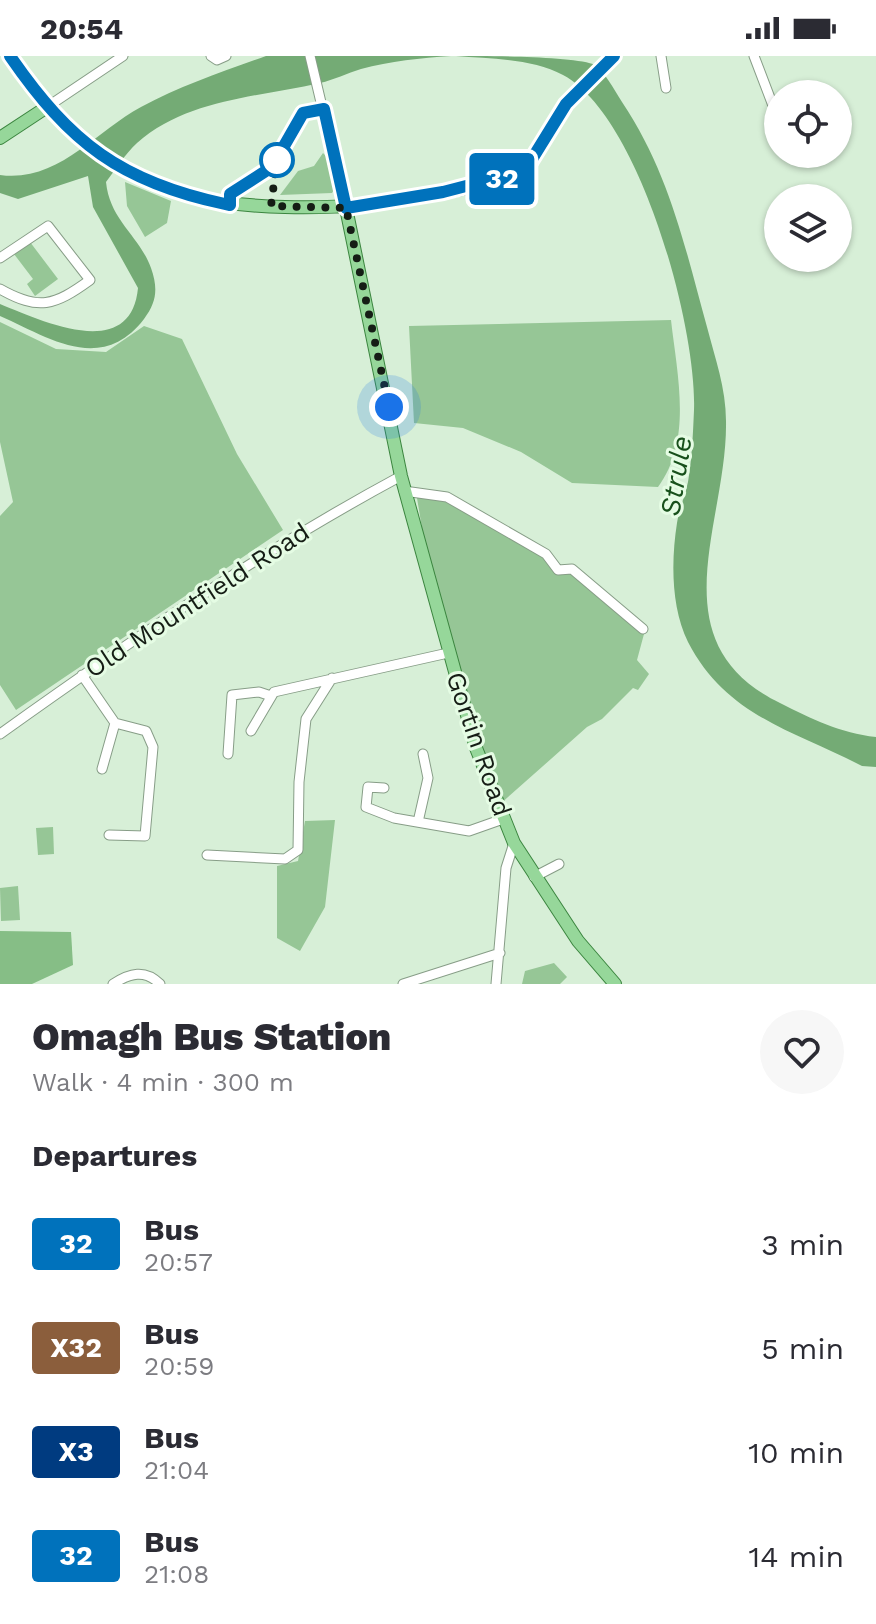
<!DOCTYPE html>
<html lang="en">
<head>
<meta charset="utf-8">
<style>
  :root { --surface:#fff; --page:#f7f7f7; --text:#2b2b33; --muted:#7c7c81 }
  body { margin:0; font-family:"Work Sans",sans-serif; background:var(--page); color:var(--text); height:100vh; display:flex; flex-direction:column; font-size:30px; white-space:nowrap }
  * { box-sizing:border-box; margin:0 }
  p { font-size:26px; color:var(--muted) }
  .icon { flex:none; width:44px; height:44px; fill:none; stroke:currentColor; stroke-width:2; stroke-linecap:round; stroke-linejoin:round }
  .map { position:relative; height:928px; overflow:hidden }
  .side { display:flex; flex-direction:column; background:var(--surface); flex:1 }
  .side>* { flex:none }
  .badge { padding:0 16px; border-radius:6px; font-size:28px; line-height:52px }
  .fabs { position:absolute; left:764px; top:24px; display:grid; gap:16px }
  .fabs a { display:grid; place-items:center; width:88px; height:88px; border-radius:50%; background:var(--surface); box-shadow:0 2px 6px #0004; font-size:40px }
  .you { position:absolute; width:40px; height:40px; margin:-20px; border:6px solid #fff; border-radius:50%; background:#1a73e8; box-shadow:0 0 0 12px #1a73e833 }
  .map>.badge { position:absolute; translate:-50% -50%; box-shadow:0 0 0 4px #fff }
  h2 { padding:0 32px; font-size:30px; line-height:72px }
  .round { display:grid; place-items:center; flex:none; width:84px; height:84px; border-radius:42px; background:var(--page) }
  .overview { display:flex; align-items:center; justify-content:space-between; height:136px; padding:0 32px }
  h1 { font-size:38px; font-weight:800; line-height:60px }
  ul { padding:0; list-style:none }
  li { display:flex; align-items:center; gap:24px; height:104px; padding:0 32px }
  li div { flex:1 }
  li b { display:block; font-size:30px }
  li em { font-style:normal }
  li .badge { min-width:88px; font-weight:700; text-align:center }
  .status { display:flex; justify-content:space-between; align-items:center; height:56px; padding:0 40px; background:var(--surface); direction:ltr }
  .status svg { height:22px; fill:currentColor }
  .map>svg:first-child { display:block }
</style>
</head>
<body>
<div class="status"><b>20:54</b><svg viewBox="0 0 49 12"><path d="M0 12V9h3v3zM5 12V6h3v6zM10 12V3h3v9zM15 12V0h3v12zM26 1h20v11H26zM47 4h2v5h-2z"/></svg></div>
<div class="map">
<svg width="876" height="928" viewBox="0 0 876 928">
  <rect width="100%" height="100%" fill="#d7efd7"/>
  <path fill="#96c696" d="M 323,97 L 329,103 L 335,132 L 332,137 L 280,139 L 298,115 L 314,110 Z
    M 125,126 L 171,145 L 167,167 L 145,181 L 127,150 Z
    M 30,186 L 58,223 L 35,240 L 27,228 L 33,223 L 14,198 Z
    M 671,264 C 677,318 693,384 658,431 L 572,427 L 521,396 L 463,372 L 414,367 L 409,270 Z
    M 0,266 L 56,293 L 106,296 L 144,270 L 182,283 L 237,398 L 283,474 L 16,654 L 0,629 L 0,460 L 13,446 L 0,386 Z
    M 424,438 L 448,446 L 571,516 L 644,578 L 637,604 L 649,618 L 638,634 L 633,632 L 602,663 L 587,671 L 498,750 L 436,557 L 417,442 Z
    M 335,764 L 325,851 L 300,895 L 277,882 L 277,810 L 298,805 L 305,765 Z
    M 53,771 L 54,798 L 38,799 L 36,772 Z
    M 18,830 L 20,864 L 1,865 L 0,832 Z
    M 554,907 L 567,921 L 560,928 L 522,928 L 525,915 Z"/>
  <path fill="#86be86" d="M 0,875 L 71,876 L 73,909 L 32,928 L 0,928 Z"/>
  <path fill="#74ab75" d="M 266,0 L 451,0 C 421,2 390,5 361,13 C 347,17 334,24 320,27 C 259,41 187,43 137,87 C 125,98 116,113 106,126 C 110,165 139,179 151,212 C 158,232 157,246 144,263 C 101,319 48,281 0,260 L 0,248 C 42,265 131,307 138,232 L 93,151 L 88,120 L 18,143 L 0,137 L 0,119 C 57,127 95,76 141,51 C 180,30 224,15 266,0 Z
    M 456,0 C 487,0 569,0 593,8 C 606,17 613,32 622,46 C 669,116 685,191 707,271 C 715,302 726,332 726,365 C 728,466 655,586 780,647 C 812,663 840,677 876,681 L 876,711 L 862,710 C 794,675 726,660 688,586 C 671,552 671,505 677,467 C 679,454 685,440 688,426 C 692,403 693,377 694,354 C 697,271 640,60 563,19 C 532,2 490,3 456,0 Z"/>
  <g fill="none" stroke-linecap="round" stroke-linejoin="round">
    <g stroke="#879d87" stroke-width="11">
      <path id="minor" d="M 211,0 L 217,4 L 226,0
        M 310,0 L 346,152
        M 661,0 L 666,32
        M 754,0 L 775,55
        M 47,51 L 123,0
        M 0,202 L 48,170 L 90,224 C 54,250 39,255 0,233
        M 404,435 L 447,441 L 546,498 L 558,514 L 572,513 L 643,573
        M 82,619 L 115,667 L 102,713
        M 251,675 L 274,636 L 448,597
        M 0,678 C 130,585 260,496 401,420
        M 228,698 L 232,639 L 259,636 L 271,640
        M 384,732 L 368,731 L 366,751 L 394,762 L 469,775 L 503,763
        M 418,766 L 428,722 L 423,698
        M 109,779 L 145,780 L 153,691 L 146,675 L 115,667
        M 207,799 L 285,803 L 298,794 L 299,726 L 306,663 L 332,622
        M 534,821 L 559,808
        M 113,928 C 130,917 145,913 160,928
        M 403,928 L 500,897
        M 496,928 L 506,812 L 514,787"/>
    </g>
    <g stroke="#3b853f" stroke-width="14">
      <path id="major" d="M 10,0 C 84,108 155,148 285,151 C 331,152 374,150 419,141 C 452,134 489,131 520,116 L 529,108 L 562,54 L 614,0
        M 0,82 L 47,51
        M 346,152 L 401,420 L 476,692 L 514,787 L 578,885 L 615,928"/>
    </g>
    <use href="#minor" stroke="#fff" stroke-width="9"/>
    <use href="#major" stroke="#96d79a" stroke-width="12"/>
  </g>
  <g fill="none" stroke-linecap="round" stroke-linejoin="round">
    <g stroke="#fff" stroke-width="18">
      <path id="line" d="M 10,0 C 70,87 121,126 225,148 L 230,149 L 230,138 L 272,111 L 303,57 L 324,53 L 346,152 L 443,136 L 520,116 L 529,108 L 566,48 L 614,0"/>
    </g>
    <use href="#line" stroke="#0072bc" stroke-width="12"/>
    <path stroke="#151d15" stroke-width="8" stroke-dasharray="0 14.4" d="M 277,104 L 271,150 L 346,152 L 389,351"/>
  </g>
  <circle fill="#fff" stroke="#0072bc" stroke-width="4" cx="277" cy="104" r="16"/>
  <g text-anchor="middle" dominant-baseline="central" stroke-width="6" stroke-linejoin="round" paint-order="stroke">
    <g font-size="26" fill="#151d15" stroke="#e5fce4">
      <text transform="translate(197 544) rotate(-33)">Old Mountfield Road</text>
      <text transform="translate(479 688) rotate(71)">Gortin Road</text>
    </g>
    <g font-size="28" font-style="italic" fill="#17501b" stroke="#e5fce4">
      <text transform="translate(676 420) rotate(-81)">Strule</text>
    </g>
  </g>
</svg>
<div class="fabs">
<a><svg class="icon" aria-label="locate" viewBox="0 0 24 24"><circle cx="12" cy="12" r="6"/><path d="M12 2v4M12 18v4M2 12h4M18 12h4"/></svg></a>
<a><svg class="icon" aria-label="layers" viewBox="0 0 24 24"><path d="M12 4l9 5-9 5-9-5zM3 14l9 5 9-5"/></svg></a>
</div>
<div class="you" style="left:389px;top:351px"></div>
<b class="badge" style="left:502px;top:123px;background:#0072bc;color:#fff">32</b>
</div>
<section class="side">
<div class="overview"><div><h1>Omagh Bus Station</h1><p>Walk · 4 min · 300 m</p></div><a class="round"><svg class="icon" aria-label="heart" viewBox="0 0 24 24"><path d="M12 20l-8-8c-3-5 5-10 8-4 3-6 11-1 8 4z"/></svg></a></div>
<h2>Departures</h2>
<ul>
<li><span class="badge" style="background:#0072bc;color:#fff">32</span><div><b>Bus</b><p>20:57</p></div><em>3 min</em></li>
<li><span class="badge" style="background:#8b5e3c;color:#fff">X32</span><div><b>Bus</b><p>20:59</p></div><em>5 min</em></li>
<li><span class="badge" style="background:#003b80;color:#fff">X3</span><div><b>Bus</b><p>21:04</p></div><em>10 min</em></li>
<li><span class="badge" style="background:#0072bc;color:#fff">32</span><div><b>Bus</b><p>21:08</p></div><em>14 min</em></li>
</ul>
</section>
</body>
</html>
